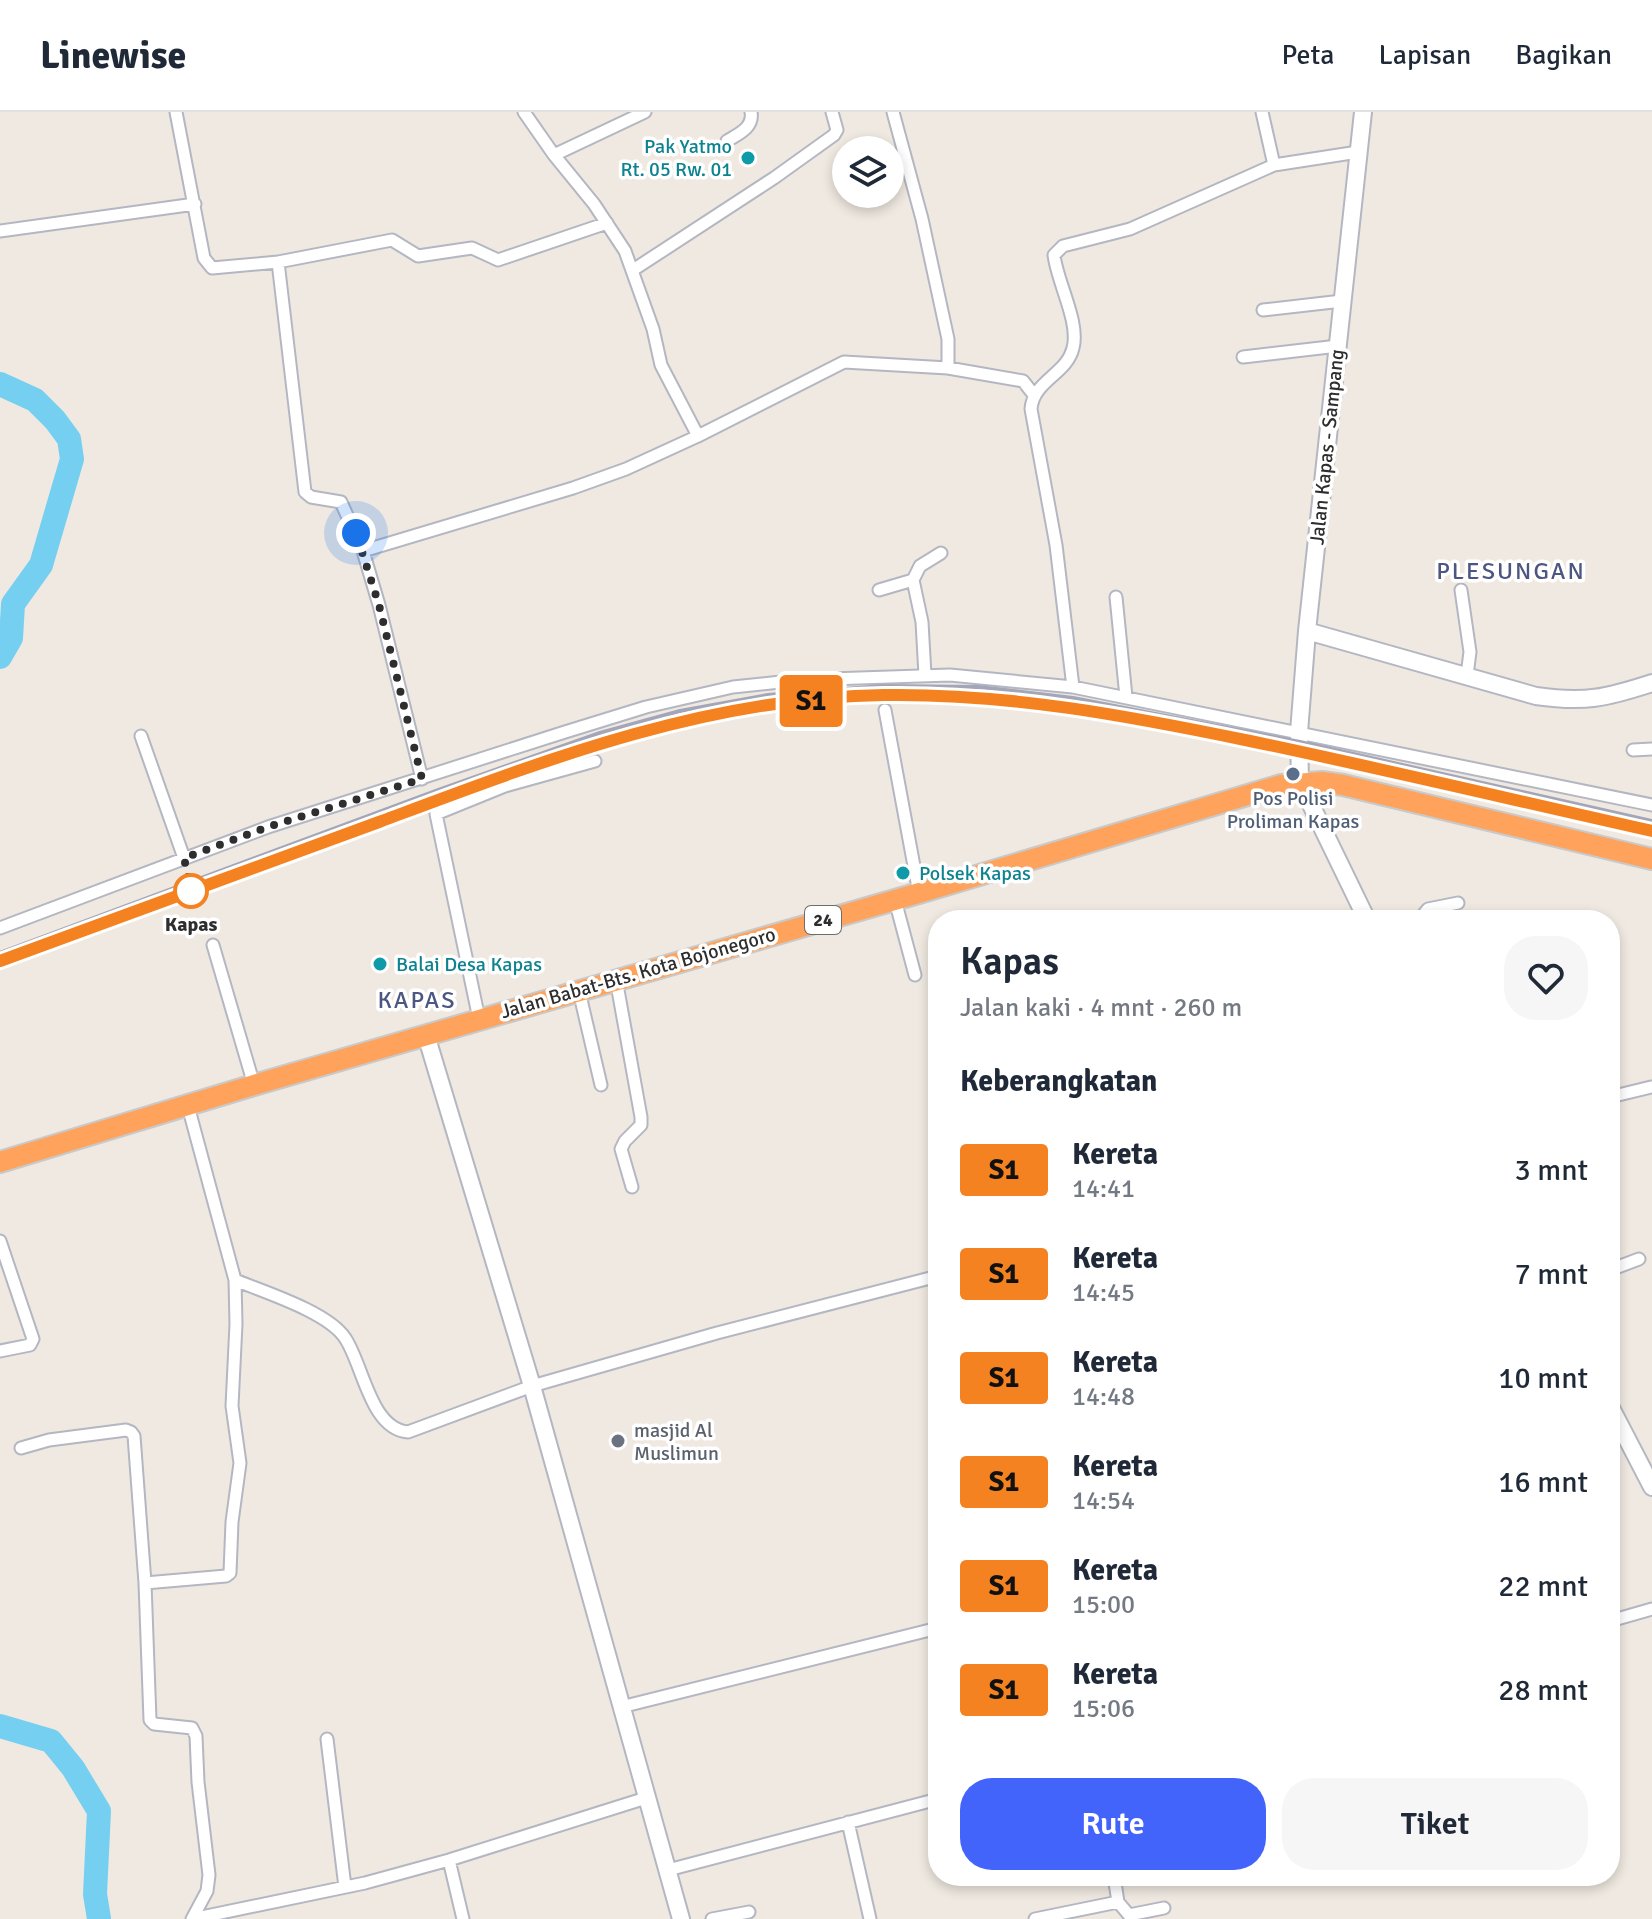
<!DOCTYPE html>
<html lang="id">
<head>
<meta charset="utf-8">
<style>
  :root { --surface:#fff; --page:#f6f6f7; --text:#1f2937; --muted:#747a83; --line:#e0e1e3; --accent:#4264fb }
  body { margin:0; font-family:Signika,sans-serif; background:var(--page); color:var(--text); height:100vh; display:flex; flex-direction:column; font-size:30px; white-space:nowrap }
  * { box-sizing:border-box; margin:0 }
  p { font-size:26px; color:var(--muted) }
  .icon { flex:none; width:44px; height:44px; fill:none; stroke:currentColor; stroke-width:2; stroke-linecap:round; stroke-linejoin:round }
  .map { position:relative; flex:1; overflow:hidden }
  .details { position:absolute; left:928px; top:798px; width:692px; height:976px; display:flex; flex-direction:column; background:var(--surface); border-radius:32px; box-shadow:0 4px 12px #0003 }
  .details>* { flex:none }
  .badge { padding:0 16px; border-radius:6px; font-size:28px; line-height:52px }
  .buttons { position:absolute; left:832px; top:24px; display:grid; gap:16px }
  .buttons a { display:grid; place-items:center; width:72px; height:72px; border-radius:50%; background:var(--surface); box-shadow:0 4px 12px #0003; font-size:40px }
  .you { position:absolute; width:40px; height:40px; margin:-20px; border:6px solid #fff; border-radius:50%; background:#1a73e8; box-shadow:0 0 0 12px #1a73e833 }
  .map>.badge { position:absolute; translate:-50% -50%; box-shadow:0 0 0 4px #fff }
  h2 { padding:0 32px; font-size:30px; line-height:72px }
  .round { display:grid; place-items:center; flex:none; width:84px; height:84px; border-radius:32px; background:var(--page) }
  .overview { display:flex; align-items:center; justify-content:space-between; height:136px; padding:0 32px }
  h1 { font-size:38px; font-weight:600; line-height:60px }
  .action { display:flex; gap:16px; margin-top:auto; padding:16px 32px }
  .action a { flex:1; height:92px; border-radius:32px; background:var(--accent); color:#fff; font-size:32px; font-weight:600; line-height:92px; text-align:center }
  .action a+a { background:var(--page); color:var(--text) }
  ul { padding:0; list-style:none }
  li { display:flex; align-items:center; gap:24px; height:104px; padding:0 32px }
  li div { flex:1 }
  li b { display:block; font-size:30px }
  li em { font-style:normal }
  li .badge { min-width:88px; font-weight:700; text-align:center }
  header { display:flex; align-items:center; gap:48px; box-sizing:border-box; height:112px; padding:0 40px; background:var(--surface); border-bottom:2px solid var(--line) }
  header strong { font-size:38px }
  nav { display:flex; gap:44px; margin-inline-start:auto; font-size:28px }
  .map>svg:first-child { display:block }
</style>
</head>
<body>
<header>
<strong>Linewise</strong>
<nav><a>Peta</a><a>Lapisan</a><a>Bagikan</a></nav>
</header>
<div class="map">
<svg width="1652" height="1807" viewBox="0 0 1652 1807">
  <rect width="100%" height="100%" fill="#efe9e1"/>
  <g fill="none" stroke-linecap="round" stroke-linejoin="round">
    <path stroke="#75cff0" stroke-width="24" d="M 0,272 L 35,288 L 55,308 L 69,327 L 72,347 L 41,453 L 13,492 L 11,526 L 0,545
      M 0,1614 L 51,1629 L 73,1656 L 99,1699 L 95,1782 L 99,1807"/>
    <g stroke="#b4b7c1" stroke-width="15">
      <path id="street" d="M 176,0 L 204,146 L 212,156 L 278,150 L 392,128 L 418,144 L 472,136 L 498,148 L 607,111
        M 524,0 L 554,43 L 594,92 L 625,139 L 653,217 L 661,253 L 698,324
        M 893,0 L 922,107 L 948,227 L 948,256
        M 727,29 C 738,22 754,16 751,0
        M 554,43 L 645,0
        M 1274,53 L 1358,40
        M 0,119 L 195,92
        M 278,150 L 305,380 L 311,385 L 341,390 L 363,439 L 379,493 L 422,667
        M 633,158 L 774,66 L 834,23 L 837,18 L 832,0
        M 1263,198 L 1342,189
        M 1243,245 L 1338,234
        M 363,439 L 573,376 L 626,357 L 698,324 L 844,250 L 948,256 L 1023,269 L 1034,283
        M 879,478 L 913,468
        M 1461,478 L 1470,540 L 1467,563
        M 1116,485 L 1126,585
        M 925,563 L 922,510 L 913,468 L 920,454 L 941,441
        M 1073,575 L 1056,433 L 1031,297 C 1033,269 1067,262 1073,236 C 1080,210 1057,170 1054,143 L 1063,134 L 1130,117 L 1274,53 L 1262,0
        M 885,598 L 919,781
        M 141,624 L 184,746
        M 1633,638 L 1652,637
        M 895,788 L 915,863
        M 1419,808 L 1428,797 L 1458,791
        M 0,816 L 268,715 L 565,620 L 646,595 L 733,575 L 799,568 L 950,563 L 1073,575 L 1652,693
        M 213,833 L 254,973
        M 616,867 L 641,1005 L 641,1013 L 625,1029 L 621,1037 L 632,1075
        M 579,879 L 601,973
        M 479,907 L 436,702 L 505,674 L 595,649
        M 1610,985 L 1651,975
        M 188,994 L 235,1168 C 264,1180 328,1200 345,1226 C 363,1252 370,1317 408,1320 L 532,1274 L 717,1221 L 938,1164
        M 0,1129 L 33,1227 L 30,1233 L 0,1239
        M 1610,1158 L 1639,1147
        M 21,1336 L 49,1328 L 126,1318 L 131,1320 L 134,1324 L 145,1471
        M 1610,1509 L 1652,1497
        M 621,1595 L 938,1516
        M 327,1627 L 345,1775
        M 848,1710 L 870,1807
        M 449,1748 L 463,1807
        M 668,1758 L 938,1687
        M 1118,1790 L 1129,1803 L 1164,1796
        M 192,1807 L 207,1779 L 209,1763 L 198,1670 L 196,1624 L 192,1616 L 154,1612 L 150,1608 L 145,1471 L 226,1464 L 230,1461 L 232,1410 L 240,1351 L 232,1294 L 236,1212 L 235,1168
        M 192,1807 L 365,1771 L 449,1748 L 646,1686
        M 712,1807 L 749,1800
        M 1035,1807 L 1118,1790 L 1114,1764"/>
    </g>
    <g stroke="#b4b7c1" stroke-width="20">
      <path id="secondary" d="M 1363,0 L 1307,519 L 1299,620 L 1300,670 L 1367,808
        M 1307,519 L 1536,584 C 1585,591 1606,586 1652,571
        M 426,923 L 532,1274 L 681,1807
        M 1610,1294 L 1652,1375"/>
    </g>
    <g stroke="#c9c9c9" stroke-width="24">
      <path id="highway" d="M 0,1050 L 254,973 L 919,781 L 1281,673 L 1322,670 L 1343,673 L 1652,747"/>
    </g>
    <use href="#street" stroke="#fff" stroke-width="11"/>
    <use href="#secondary" stroke="#fff" stroke-width="16"/>
    <use href="#highway" stroke="#ffa35c" stroke-width="20"/>
    <path stroke="#a3a6b8" stroke-width="4" d="M 0,841 L 438,678 L 600,621 L 680,599 L 768,583 L 883,574 L 979,575 L 1073,586 L 1300,630 L 1652,709"/>
  </g>
  <g fill="none" stroke-linecap="round" stroke-linejoin="round">
    <g stroke="#fff" stroke-width="18">
      <path id="line" d="M 0,849 C 126,803 253,756 379,710 C 542,649 707,585 884,583 C 1008,581 1129,604 1250,629 C 1384,657 1518,689 1652,719"/>
    </g>
    <use href="#line" stroke="#f58220" stroke-width="12"/>
    <path stroke="#2e2e2e" stroke-width="8" stroke-dasharray="0 14.4" d="M 191,779 L 184,746 L 268,715 L 422,667 L 379,493 L 356,421"/>
  </g>
  <g fill="#0f9aa8" stroke="#fff" stroke-width="3">
    <circle cx="748" cy="46" r="8"/>
    <circle cx="903" cy="761" r="8"/>
    <circle cx="380" cy="852" r="8"/>
  </g>
  <circle fill="#5c6f8a" stroke="#fff" stroke-width="3" cx="1293" cy="662" r="8"/>
  <circle fill="#fff" stroke="#f58220" stroke-width="4" cx="191" cy="779" r="16"/>
  <circle fill="#6b7280" stroke="#fff" stroke-width="3" cx="618" cy="1329" r="8"/>
  <g text-anchor="middle" dominant-baseline="central" stroke-width="7" stroke-linejoin="round" paint-order="stroke">
    <rect fill="#fff" stroke="#6d6d6d" stroke-width="2" x="805" y="794" width="36" height="28" rx="6"/>
    <g font-size="18" font-weight="bold" fill="#2e2e2e">
      <text x="823" y="808">24</text>
    </g>
    <g font-size="20" fill="#0d838f" stroke="#fff" text-anchor="start">
      <text x="732" y="34" text-anchor="end">Pak Yatmo<tspan x="732" dy="23">Rt. 05 Rw. 01</tspan></text>
      <text x="919" y="761">Polsek Kapas</text>
      <text x="396" y="852">Balai Desa Kapas</text>
    </g>
    <g font-size="20" fill="#2e2e2e" stroke="#fff">
      <text transform="translate(1327 335) rotate(-84)">Jalan Kapas - Sampang</text>
      <text transform="translate(638 861) rotate(-16)">Jalan Babat-Bts. Kota Bojonegoro</text>
    </g>
    <g font-size="20" fill="#4e5e75" stroke="#fff">
      <text x="1293" y="686">Pos Polisi<tspan x="1293" dy="23">Proliman Kapas</tspan></text>
    </g>
    <g font-size="20" font-weight="bold" fill="#2e2e2e" stroke="#fff">
      <text x="191" y="812">Kapas</text>
    </g>
    <g font-size="20" fill="#5b616d" stroke="#fff" text-anchor="start">
      <text x="634" y="1318">masjid Al<tspan x="634" dy="23">Muslimun</tspan></text>
    </g>
    <g font-size="24" letter-spacing="2" fill="#4d5680" stroke="#fff">
      <text x="1511" y="459">PLESUNGAN</text>
      <text x="417" y="888">KAPAS</text>
    </g>
  </g>
</svg>
<div class="buttons">
<a><svg class="icon" aria-label="layers" viewBox="0 0 24 24"><path d="M12 4l9 5-9 5-9-5zM3 14l9 5 9-5"/></svg></a>
</div>
<div class="you" style="left:356px;top:421px"></div>
<b class="badge" style="left:811px;top:589px;background:#f58220;color:#111">S1</b>
<section class="details">
<div class="overview"><div><h1>Kapas</h1><p>Jalan kaki · 4 mnt · 260 m</p></div><a class="round"><svg class="icon" aria-label="heart" viewBox="0 0 24 24"><path d="M12 20l-8-8c-3-5 5-10 8-4 3-6 11-1 8 4z"/></svg></a></div>
<h2>Keberangkatan</h2>
<ul>
<li><span class="badge" style="background:#f58220;color:#111">S1</span><div><b>Kereta</b><p>14:41</p></div><em>3 mnt</em></li>
<li><span class="badge" style="background:#f58220;color:#111">S1</span><div><b>Kereta</b><p>14:45</p></div><em>7 mnt</em></li>
<li><span class="badge" style="background:#f58220;color:#111">S1</span><div><b>Kereta</b><p>14:48</p></div><em>10 mnt</em></li>
<li><span class="badge" style="background:#f58220;color:#111">S1</span><div><b>Kereta</b><p>14:54</p></div><em>16 mnt</em></li>
<li><span class="badge" style="background:#f58220;color:#111">S1</span><div><b>Kereta</b><p>15:00</p></div><em>22 mnt</em></li>
<li><span class="badge" style="background:#f58220;color:#111">S1</span><div><b>Kereta</b><p>15:06</p></div><em>28 mnt</em></li>
</ul>
<div class="action"><a>Rute</a><a>Tiket</a></div>
</section>
</div>
</body>
</html>
